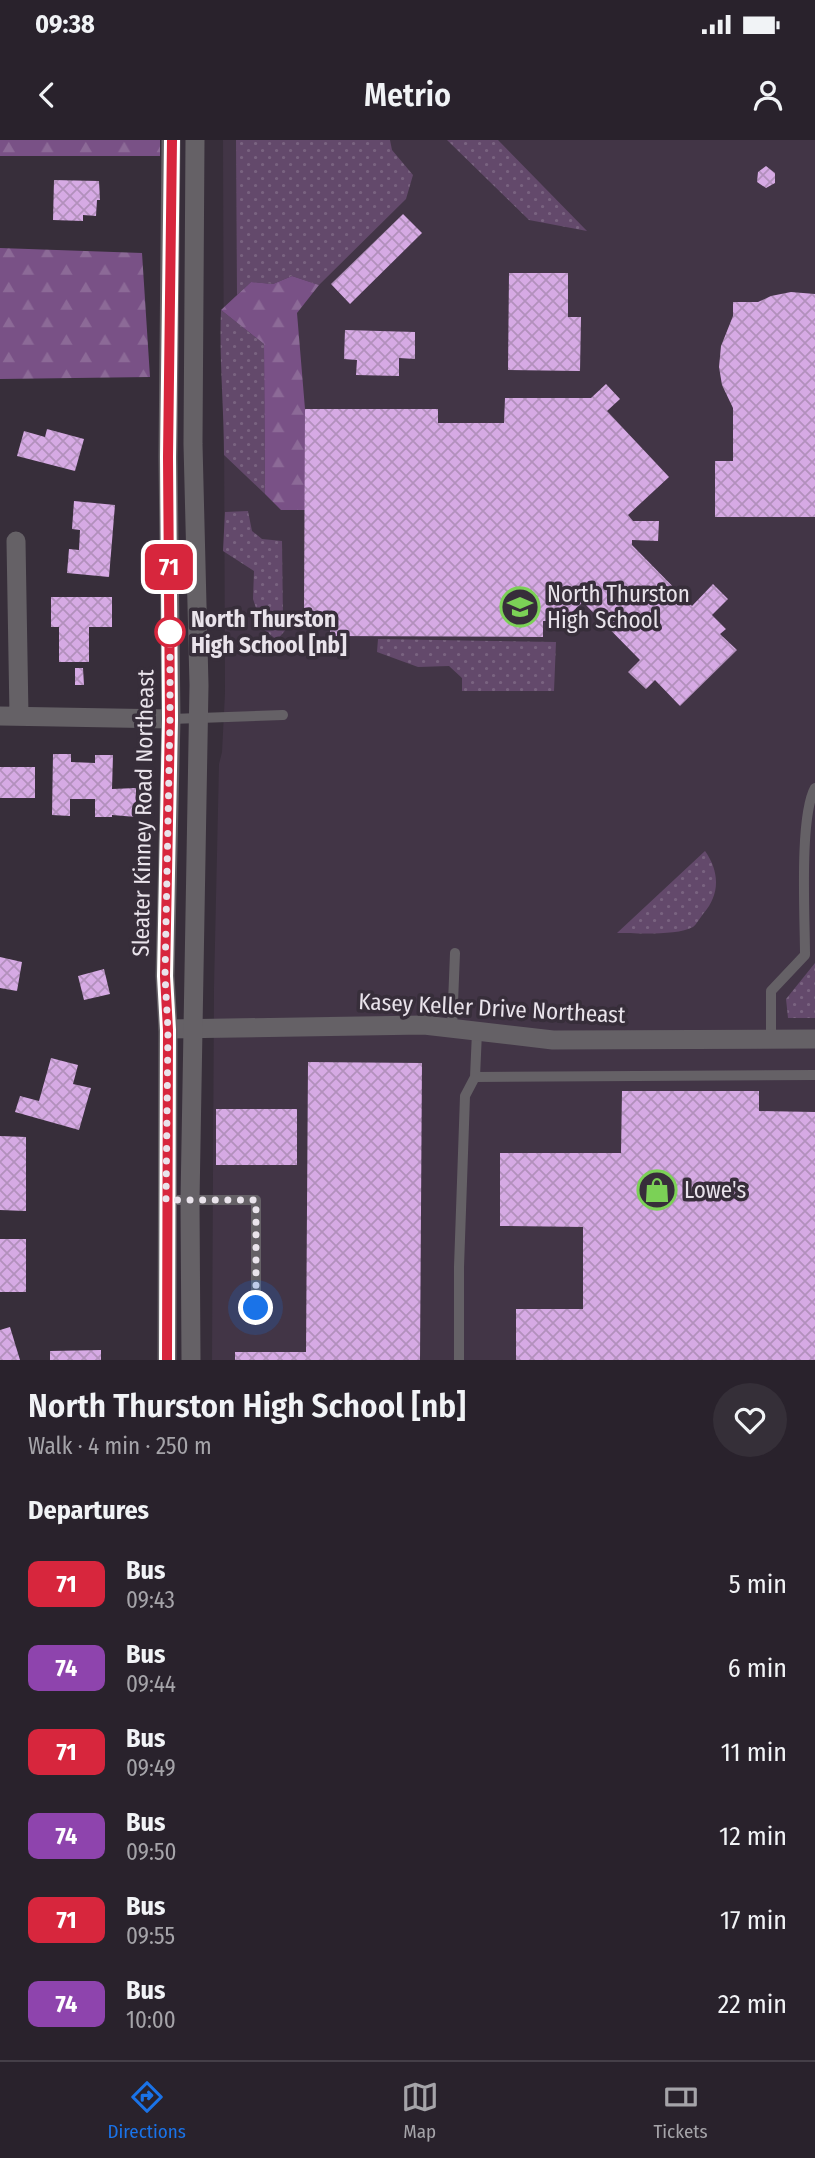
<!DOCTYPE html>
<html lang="en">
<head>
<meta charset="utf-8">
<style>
  :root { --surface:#29222c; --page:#352f38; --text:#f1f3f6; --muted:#a5a4a9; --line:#453f48; --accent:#1a73e8 }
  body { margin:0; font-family:"Fira Sans Condensed",sans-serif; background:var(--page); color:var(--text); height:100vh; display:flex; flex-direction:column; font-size:26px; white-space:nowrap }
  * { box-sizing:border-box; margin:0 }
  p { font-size:23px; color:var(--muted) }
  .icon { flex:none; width:38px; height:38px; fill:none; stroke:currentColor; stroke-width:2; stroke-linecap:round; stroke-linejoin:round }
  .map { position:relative; height:1220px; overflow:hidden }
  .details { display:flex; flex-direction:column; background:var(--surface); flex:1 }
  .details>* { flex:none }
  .badge { padding:0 14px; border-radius:10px; font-size:24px; line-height:46px }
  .you { position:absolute; width:35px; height:35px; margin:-18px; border:5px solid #fff; border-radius:50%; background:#1a73e8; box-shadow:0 0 0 10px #1a73e833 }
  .map>.badge { position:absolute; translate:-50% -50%; box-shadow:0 0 0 4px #fff }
  h2 { padding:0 28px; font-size:26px; line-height:63px }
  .round { display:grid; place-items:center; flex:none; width:74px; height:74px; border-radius:37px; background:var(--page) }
  .summary { display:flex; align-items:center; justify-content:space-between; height:119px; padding:0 28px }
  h1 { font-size:33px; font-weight:600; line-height:52px }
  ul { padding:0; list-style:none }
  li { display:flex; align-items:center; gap:21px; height:84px; padding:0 28px }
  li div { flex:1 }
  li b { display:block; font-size:26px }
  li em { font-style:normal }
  li .badge { min-width:77px; font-weight:700; text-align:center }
  .status { display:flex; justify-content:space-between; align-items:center; height:49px; padding:0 35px; background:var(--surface); direction:ltr }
  .status svg { height:19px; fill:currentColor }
  header { display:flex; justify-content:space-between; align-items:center; height:91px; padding:0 28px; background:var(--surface); font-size:32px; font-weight:600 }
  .menu { display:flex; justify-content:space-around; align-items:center; height:98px; border-top:2px solid var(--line); background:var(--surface); font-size:19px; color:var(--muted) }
  .menu a { display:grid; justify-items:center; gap:4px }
  .menu .on { color:var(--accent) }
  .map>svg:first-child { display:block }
</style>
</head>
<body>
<div class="status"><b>09:38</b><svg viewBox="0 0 49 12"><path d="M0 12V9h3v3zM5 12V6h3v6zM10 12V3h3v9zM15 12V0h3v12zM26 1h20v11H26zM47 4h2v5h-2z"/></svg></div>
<header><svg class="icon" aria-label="back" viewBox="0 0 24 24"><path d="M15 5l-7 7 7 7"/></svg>Metrio<svg class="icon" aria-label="person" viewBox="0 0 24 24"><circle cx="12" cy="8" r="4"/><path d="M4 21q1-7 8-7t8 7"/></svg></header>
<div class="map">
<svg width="815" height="1220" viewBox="0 0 815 1220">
  <defs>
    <pattern id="grass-dots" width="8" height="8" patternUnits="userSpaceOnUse" patternTransform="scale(1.75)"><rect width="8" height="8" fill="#63496b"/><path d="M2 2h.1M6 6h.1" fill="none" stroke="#796380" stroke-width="1.8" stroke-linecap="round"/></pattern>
    <pattern id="forest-firs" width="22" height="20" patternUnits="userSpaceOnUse" patternTransform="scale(1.75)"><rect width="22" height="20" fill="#795186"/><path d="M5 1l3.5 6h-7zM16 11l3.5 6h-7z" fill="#8c6a97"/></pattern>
    <pattern id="building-cross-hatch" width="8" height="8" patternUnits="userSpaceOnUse" patternTransform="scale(1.75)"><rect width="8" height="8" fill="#d6aae4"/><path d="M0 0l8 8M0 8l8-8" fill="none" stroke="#b290bc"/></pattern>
  </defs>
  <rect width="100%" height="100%" fill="#372e3a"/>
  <path fill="#423546" d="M 223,0 L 815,0 L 815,1220 L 212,1220 L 214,847 L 219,624 L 222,612 L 225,553 Z"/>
  <path fill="url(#grass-dots)" d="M 236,0 L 390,0 L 392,10 L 413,35 L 406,59 L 319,145 L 292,136 L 273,144 L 251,142 L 237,155 Z
    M 447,0 L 498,0 L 587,91 L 529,80 Z
    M 221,170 L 264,204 L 265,354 L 224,315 C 224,267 219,219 221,170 Z
    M 248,371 L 252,391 L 262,399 L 282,401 L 283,480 L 288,487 L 277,500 L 263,489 L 253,459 L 254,431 L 223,411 L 225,372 Z
    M 378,499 L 556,502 L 554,551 L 462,551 L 462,538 L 449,526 L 418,527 L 377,512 Z
    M 705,711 C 720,732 720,755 703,774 C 700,778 696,785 693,787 C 677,796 635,793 617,793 Z
    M 815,823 L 815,878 L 788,878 L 786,859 Z"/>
  <path fill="url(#forest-firs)" d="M 0,0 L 160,0 L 160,16 L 0,16 Z
    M 0,108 L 142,113 L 150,237 L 0,239 Z
    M 292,136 L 319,145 L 297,173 L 305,269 L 305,370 L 281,370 L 265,354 L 264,204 L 221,170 L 251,142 L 273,144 Z"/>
  <path fill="url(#building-cross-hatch)" d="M 766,26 L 775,33 L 775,43 L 766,48 L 757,42 L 758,32 Z
    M 54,40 L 99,41 L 100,60 L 97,60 L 96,76 L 83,75 L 83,81 L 53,80 Z
    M 403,74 L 422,93 L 350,164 L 331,144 Z
    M 509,133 L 568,133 L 568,177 L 581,177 L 580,231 L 508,230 Z
    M 791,152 L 815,154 L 815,377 L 715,377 L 715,321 L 733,321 L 733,268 L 722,245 L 719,227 L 721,206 L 733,176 L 733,162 L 758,162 L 771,156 Z
    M 345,190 L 415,192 L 415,219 L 399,218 L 399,236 L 356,235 L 357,220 L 344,219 Z
    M 606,244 L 620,259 L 607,271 L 669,337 L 628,375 L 633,381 L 659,381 L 658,401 L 632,400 L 632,405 L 692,466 L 713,444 L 728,459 L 712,475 L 726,489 L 720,494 L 737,510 L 680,566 L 655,540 L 646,549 L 628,532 L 640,520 L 583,462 L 572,472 L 571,481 L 543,481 L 543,497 L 330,496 L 330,472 L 304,472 L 305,269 L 438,269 L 438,283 L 504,283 L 505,258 L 591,258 Z
    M 47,289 L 84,299 L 75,331 L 17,316 L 24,291 L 45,297 Z
    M 74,361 L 115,365 L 109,437 L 67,433 L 69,409 L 79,410 L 80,390 L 72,389 Z
    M 51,457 L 112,457 L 112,487 L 89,487 L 89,522 L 59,522 L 59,487 L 51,487 Z
    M 75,528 L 83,528 L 84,545 L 75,545 Z
    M 53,614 L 71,614 L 71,622 L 95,623 L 95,615 L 113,615 L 112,649 L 136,648 L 136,677 L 112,675 L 112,677 L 95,677 L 95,659 L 70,659 L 70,676 L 52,675 Z
    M 0,627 L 35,627 L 35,658 L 0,658 Z
    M 0,817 L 22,822 L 17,851 L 0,848 Z
    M 104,829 L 110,854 L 84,860 L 78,836 Z
    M 51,918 L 78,925 L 73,944 L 91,948 L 79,990 L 15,972 L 20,956 L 39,961 Z
    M 308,922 L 422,923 L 420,1220 L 235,1220 L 235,1212 L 306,1212 Z
    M 622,951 L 759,951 L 759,971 L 815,972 L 815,1220 L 516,1220 L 516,1169 L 583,1169 L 583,1087 L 500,1086 L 500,1013 L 621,1013 Z
    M 216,969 L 297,969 L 297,1025 L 216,1025 Z
    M 0,996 L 26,997 L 26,1071 L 0,1070 Z
    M 0,1099 L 26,1099 L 26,1152 L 0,1152 Z
    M 10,1187 L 20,1220 L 0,1220 L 0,1190 Z
    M 101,1210 L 101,1220 L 50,1220 L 50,1211 Z"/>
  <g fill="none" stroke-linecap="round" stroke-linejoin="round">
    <path stroke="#656166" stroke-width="10" d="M 171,579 L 283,575
      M 452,888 L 455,813
      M 477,892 L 475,937 L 815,935
      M 771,899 L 771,851 L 805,815 C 805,778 799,677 815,648
      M 166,1060 L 256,1060 L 256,1168
      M 459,1220 L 459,1127 L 465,956 L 475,937"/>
    <path stroke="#656166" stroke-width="19" d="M 16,401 L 19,576
      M 0,576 L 171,579
      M 168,889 L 424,885 L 553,900 L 815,899"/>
    <path stroke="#656166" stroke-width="19" d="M 167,1220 L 168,889 L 165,836 L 171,579 L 168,317 L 171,0
      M 191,1220 L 190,1061 L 199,545 L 193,304 L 195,0"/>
  </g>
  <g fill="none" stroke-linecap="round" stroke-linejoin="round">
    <g stroke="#fff" stroke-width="16">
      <path id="line" d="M 167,1220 L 168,890 L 165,836 L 170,579 L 168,317 L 172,0"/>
    </g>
    <use href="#line" stroke="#d7263d" stroke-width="10"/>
    <path stroke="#e9e3eb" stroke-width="7" stroke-dasharray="0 12.6" d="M 170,492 L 170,579 L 165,836 L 168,890 L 166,1060 L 256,1060 L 256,1168"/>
  </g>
  <defs>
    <g id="school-ring" transform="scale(2.0125)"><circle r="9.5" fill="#372e3a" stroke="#7bd156" stroke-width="1.5"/><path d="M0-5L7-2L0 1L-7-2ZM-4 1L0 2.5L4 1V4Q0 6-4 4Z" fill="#7bd156"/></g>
    <g id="shop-ring" transform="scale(2.0125)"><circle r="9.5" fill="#372e3a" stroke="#7bd156" stroke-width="1.5"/><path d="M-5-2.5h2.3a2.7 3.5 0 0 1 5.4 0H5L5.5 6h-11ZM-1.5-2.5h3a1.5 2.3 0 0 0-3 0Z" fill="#7bd156"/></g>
  </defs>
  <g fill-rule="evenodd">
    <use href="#school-ring" x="520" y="467"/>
    <use href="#shop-ring" x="657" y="1050"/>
  </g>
  <circle fill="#fff" stroke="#d7263d" stroke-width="3.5" cx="170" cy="492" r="14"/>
  <g text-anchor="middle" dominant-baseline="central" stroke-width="7" stroke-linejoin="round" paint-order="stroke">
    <g font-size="23" fill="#e9e3eb" stroke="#372e3a" text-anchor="start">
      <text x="547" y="454">North Thurston<tspan x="547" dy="26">High School</tspan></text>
      <text x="684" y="1050">Lowe's</text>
    </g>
    <g font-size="23" font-weight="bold" fill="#e9e3eb" stroke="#372e3a" text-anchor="start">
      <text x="191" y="479">North Thurston<tspan x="191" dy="26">High School [nb]</tspan></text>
    </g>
    <g font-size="23" fill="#e9e3eb" stroke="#372e3a">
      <text transform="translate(143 673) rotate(-89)">Sleater Kinney Road Northeast</text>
      <text transform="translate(492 868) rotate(3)">Kasey Keller Drive Northeast</text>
    </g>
  </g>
</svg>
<div class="you" style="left:256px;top:1168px"></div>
<b class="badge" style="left:169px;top:427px;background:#d7263d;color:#fff">71</b>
</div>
<section class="details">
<div class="summary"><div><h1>North Thurston High School [nb]</h1><p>Walk · 4 min · 250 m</p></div><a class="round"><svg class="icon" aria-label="heart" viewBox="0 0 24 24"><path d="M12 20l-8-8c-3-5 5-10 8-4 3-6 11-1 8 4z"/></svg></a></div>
<h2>Departures</h2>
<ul>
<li><span class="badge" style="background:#d7263d;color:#fff">71</span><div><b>Bus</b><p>09:43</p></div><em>5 min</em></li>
<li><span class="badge" style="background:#8e44ad;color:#fff">74</span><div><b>Bus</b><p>09:44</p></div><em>6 min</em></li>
<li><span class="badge" style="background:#d7263d;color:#fff">71</span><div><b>Bus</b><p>09:49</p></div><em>11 min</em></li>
<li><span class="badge" style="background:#8e44ad;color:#fff">74</span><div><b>Bus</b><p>09:50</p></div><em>12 min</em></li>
<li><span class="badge" style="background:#d7263d;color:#fff">71</span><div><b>Bus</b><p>09:55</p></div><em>17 min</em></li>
<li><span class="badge" style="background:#8e44ad;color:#fff">74</span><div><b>Bus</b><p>10:00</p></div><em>22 min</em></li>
</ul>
</section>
<nav class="menu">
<a class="on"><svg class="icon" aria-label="directions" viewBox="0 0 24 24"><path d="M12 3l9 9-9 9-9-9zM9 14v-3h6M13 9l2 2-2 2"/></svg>Directions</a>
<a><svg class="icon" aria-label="map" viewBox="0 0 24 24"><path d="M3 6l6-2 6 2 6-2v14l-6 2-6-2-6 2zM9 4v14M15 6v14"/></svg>Map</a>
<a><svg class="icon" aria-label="tickets" viewBox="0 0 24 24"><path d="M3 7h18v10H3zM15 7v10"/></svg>Tickets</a>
</nav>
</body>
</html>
